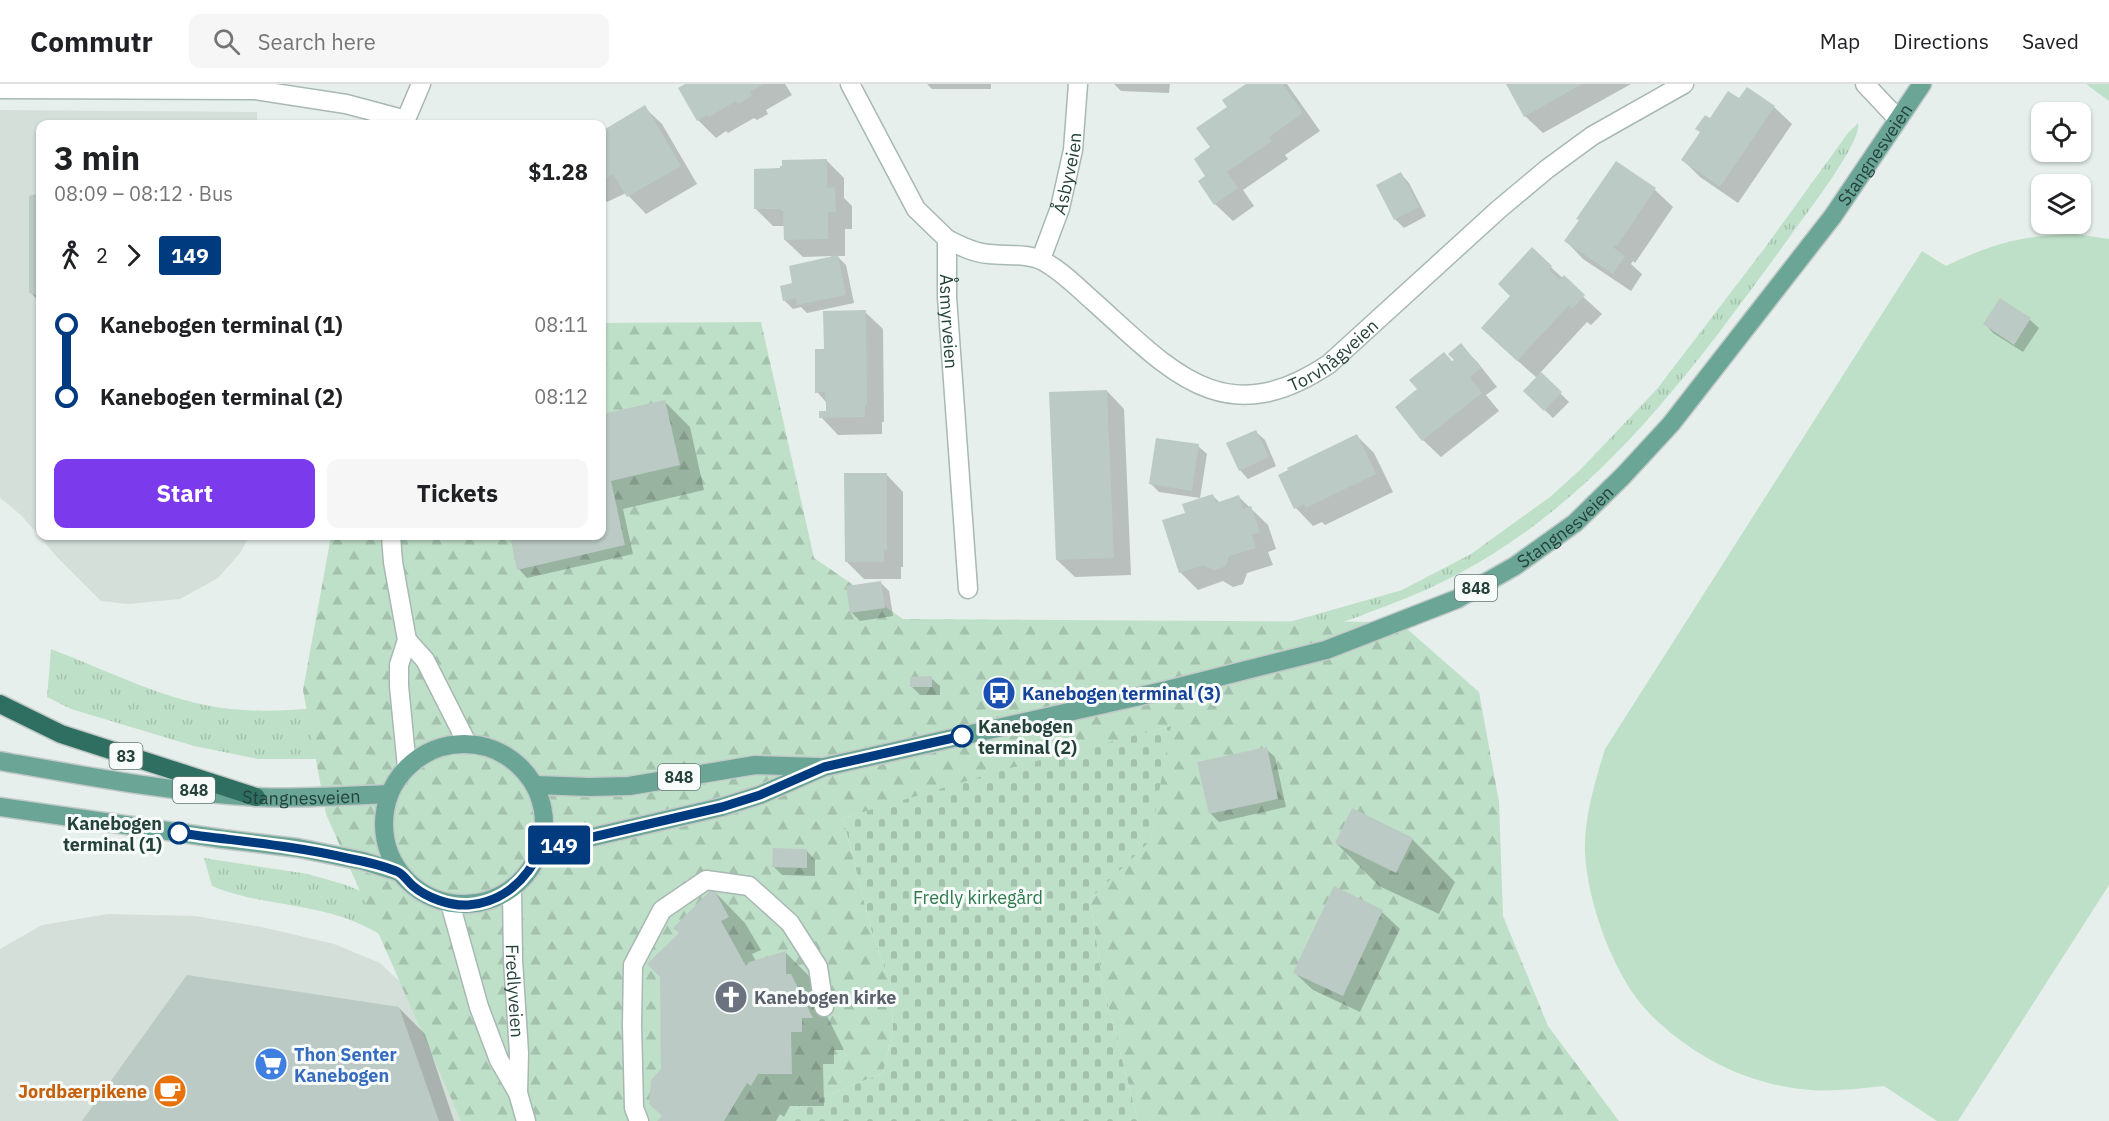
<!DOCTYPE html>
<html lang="en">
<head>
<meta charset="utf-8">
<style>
  :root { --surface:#fff; --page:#f6f6f6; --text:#202124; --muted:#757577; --line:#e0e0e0; --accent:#7c3aed }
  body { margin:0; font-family:"IBM Plex Sans",sans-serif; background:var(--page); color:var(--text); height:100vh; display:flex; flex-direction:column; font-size:22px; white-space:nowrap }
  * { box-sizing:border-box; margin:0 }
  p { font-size:20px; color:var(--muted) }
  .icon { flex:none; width:33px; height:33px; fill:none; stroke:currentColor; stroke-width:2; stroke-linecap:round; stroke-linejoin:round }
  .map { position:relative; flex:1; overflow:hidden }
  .panel { position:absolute; left:36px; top:36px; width:570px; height:420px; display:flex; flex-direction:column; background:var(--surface); border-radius:12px; box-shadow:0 2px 4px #0004 }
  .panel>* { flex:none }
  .badge { padding:0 12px; border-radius:4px; font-size:21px; line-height:39px }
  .buttons { position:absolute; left:2031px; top:18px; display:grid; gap:12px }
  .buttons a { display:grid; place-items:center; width:60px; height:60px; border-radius:12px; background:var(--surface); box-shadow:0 2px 4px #0004; font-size:30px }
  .map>.badge { position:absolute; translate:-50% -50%; box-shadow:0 0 0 3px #fff }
  .legs { display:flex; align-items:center; gap:9px; height:66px; padding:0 18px; font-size:20px }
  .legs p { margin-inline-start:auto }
  .summary { display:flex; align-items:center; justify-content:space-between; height:102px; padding:0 18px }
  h1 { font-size:33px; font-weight:700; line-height:45px }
  .primary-button { display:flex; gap:12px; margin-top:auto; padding:12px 18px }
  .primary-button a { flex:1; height:69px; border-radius:12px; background:var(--accent); color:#fff; font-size:24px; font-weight:700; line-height:69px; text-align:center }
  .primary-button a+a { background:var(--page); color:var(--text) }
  ul { padding:0 18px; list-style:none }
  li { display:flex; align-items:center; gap:21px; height:72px; font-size:22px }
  li i { display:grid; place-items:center; width:9px; height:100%; margin:0 8px; background:currentColor }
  li i::after { content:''; width:15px; height:15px; margin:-8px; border:4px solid; border-radius:50%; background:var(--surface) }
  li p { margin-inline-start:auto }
  li:first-child i { background:linear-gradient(#0000 50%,currentColor 0) }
  li:last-child i { background:linear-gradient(currentColor 50%,#0000 0) }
  header { display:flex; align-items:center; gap:36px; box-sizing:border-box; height:84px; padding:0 30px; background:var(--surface); border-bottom:2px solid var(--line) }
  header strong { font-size:28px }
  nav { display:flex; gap:33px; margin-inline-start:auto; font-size:21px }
  .search { width:420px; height:54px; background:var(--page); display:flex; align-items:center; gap:15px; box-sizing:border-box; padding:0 21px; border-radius:12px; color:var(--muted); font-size:22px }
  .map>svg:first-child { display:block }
</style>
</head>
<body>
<header>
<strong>Commutr</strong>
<div class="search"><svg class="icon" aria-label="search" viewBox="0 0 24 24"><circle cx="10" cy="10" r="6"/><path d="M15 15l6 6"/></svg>Search here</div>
<nav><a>Map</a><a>Directions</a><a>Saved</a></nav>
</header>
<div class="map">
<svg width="2109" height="1037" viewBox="0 0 2109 1037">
  <defs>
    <pattern id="grass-tufts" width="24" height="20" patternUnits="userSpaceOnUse" patternTransform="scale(1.5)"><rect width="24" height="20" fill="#bfe0c8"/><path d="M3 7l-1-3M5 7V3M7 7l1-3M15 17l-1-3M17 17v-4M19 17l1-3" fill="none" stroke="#a4c1ad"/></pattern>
    <pattern id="forest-firs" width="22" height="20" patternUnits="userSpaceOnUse" patternTransform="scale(1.5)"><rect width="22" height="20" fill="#bfe0c8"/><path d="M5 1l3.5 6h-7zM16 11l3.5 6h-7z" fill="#a4c1ad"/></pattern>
    <pattern id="cemetery-stones" width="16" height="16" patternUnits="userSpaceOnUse" patternTransform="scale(1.5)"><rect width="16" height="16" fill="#bfe0c8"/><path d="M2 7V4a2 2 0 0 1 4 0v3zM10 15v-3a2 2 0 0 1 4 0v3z" fill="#a4c1ad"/></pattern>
  </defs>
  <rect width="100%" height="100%" fill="#e6efeb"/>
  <path fill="#d4dfda" d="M 0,26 L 257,28 L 257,40 L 40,40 L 40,452 L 249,452 L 241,468 L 218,494 L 180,515 L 128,520 L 101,517 L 57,473 L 21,431 L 0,414 Z
    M 108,830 L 195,832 L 262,843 L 334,860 L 380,879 L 426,922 L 473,1037 L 0,1037 L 0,865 L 42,841 Z"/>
  <path fill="url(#grass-tufts)" d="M 1858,39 C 1863,57 1804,133 1791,151 C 1680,304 1572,455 1386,522 C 1365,530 1343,539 1321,544 C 1290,550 1258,552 1226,556 L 1402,506 L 1471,470 L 1550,413 L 1581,385 L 1657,305 L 1764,165 L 1848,49 Z
    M 51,565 C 109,587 167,618 230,625 C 276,630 322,623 368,619 L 320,675 L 258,675 L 194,662 L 71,625 L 47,613 Z
    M 204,774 L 308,790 L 346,801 L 382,816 L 394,858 C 376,848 359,838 339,832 C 297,819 252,819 212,802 Z"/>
  <path fill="url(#forest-firs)" d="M 761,238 L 814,474 L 903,535 L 1395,538 L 1397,536 L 1479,608 L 1499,718 L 1503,832 L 1548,942 L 1619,1037 L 1138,1037 L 1103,902 L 1090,815 L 1150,756 L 1170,642 L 843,734 L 871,845 L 891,902 L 893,946 L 883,989 L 789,1027 L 789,1037 L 461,1037 L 326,730 L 303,606 L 331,452 L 602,452 L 602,239 Z"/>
  <path fill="url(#cemetery-stones)" d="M 1171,642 L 1150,757 L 1090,815 L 1103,902 L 1138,1037 L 789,1037 L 789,1027 L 883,989 L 893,946 L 891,902 L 871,845 L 843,734 L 1010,684 Z"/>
  <path fill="#bfe0c8" d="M 2086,0 L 2109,0 L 2109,17 Z
    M 2076,150 L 2109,155 L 2109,801 L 1958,1037 L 1937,1037 L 1884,1002 C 1860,1004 1835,1008 1811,1006 C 1750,1002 1693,973 1650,930 C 1614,894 1587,818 1585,768 C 1584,733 1595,698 1605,665 L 1922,167 L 1946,182 C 1993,159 2024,151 2076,150 Z"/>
  <path fill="#0003" d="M 688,0 L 785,0 L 792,11 L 766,26 L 768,30 L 757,36 L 754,34 L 728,49 L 726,47 L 716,54 L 698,36 Z
    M 927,0 L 991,0 L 991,5 L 932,5 Z
    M 1114,0 L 1170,0 L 1169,9 L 1121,7 Z
    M 1249,0 L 1287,0 L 1320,47 L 1285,71 L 1288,75 L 1243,106 L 1254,122 L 1233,137 L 1215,120 L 1208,92 L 1212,64 L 1229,23 Z
    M 1508,0 L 1631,0 L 1543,49 L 1525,32 Z
    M 1740,16 L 1774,23 L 1792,40 L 1738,119 L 1700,93 L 1683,76 L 1710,36 Z
    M 644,23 L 662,40 L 697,100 L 646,130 L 626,109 L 607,118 L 602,113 L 602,48 Z
    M 826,76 L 844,94 L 844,114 L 852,122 L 852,145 L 845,145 L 845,172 L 837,172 L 846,181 L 854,219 L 807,229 L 801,223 L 793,225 L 784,216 L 794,200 L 832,172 L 803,173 L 785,156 L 785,142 L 773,142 L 756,125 L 782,86 Z
    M 1616,79 L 1655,106 L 1673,123 L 1635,179 L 1633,177 L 1631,180 L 1642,190 L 1631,207 L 1583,175 L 1566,157 Z
    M 1401,90 L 1409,99 L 1426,132 L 1404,144 L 1395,135 Z
    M 40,111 L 40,218 L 30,208 L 31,113 Z
    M 1532,166 L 1602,230 L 1591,241 L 1587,238 L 1540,289 L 1569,318 L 1553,334 L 1525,307 L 1537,294 L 1500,261 L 1512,213 Z
    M 2000,216 L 2030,236 L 2039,244 L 2023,268 L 1993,249 L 1985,240 Z
    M 865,228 L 883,245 L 884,338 L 882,338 L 882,350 L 838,351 L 821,333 L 828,328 L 827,319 L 817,308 L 825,267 Z
    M 1461,261 L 1478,279 L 1497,303 L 1486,311 L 1499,327 L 1441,373 L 1423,356 Z
    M 1107,307 L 1124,325 L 1131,491 L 1075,493 L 1057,476 Z
    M 665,318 L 690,343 L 704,406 L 623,425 L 633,470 L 527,494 L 519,485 L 511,452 L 602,452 L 602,330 L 603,331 Z
    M 1256,348 L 1265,356 L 1276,382 L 1248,395 L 1240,386 Z
    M 1357,352 L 1374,369 L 1393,408 L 1325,441 L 1322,438 L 1313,442 L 1296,424 L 1280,392 Z
    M 1198,362 L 1207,370 L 1200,414 L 1159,408 L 1151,400 Z
    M 886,390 L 903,408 L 903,483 L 901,483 L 901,495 L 864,495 L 847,478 Z
    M 1212,411 L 1220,419 L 1239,413 L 1268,441 L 1276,465 L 1268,468 L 1273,481 L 1247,489 L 1243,500 L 1233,503 L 1223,497 L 1198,506 L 1180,488 L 1187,430 Z
    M 880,498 L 889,507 L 893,532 L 860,537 L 851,528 Z
    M 931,594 L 940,602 L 940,611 L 920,611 L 912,603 Z
    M 1266,665 L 1275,673 L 1286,723 L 1219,738 L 1211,730 Z
    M 1412,755 L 1455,798 L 1439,830 L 1379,802 L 1336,759 Z
    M 807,767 L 815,776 L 815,792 L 782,791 L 774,783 Z
    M 1335,804 L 1382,828 L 1400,845 L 1360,928 L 1313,906 L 1295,889 Z
    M 713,806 L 745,839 L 761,866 L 752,870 L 756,877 L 786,869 L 818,901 L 823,924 L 844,966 L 834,966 L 834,980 L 823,980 L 824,1022 L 790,1022 L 784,1033 L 780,1030 L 776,1037 L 660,1037 L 664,1032 L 662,986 L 681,850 Z
    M 399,924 L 425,950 L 454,1037 L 84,1037 Z"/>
  <path fill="#bbcac4" d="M 685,0 L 764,0 L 750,8 L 752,12 L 738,20 L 736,17 L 709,33 L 708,31 L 697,37 L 678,4 Z
    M 1246,0 L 1283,0 L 1303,29 L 1269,53 L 1272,57 L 1227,88 L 1238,104 L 1214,121 L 1198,97 L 1205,92 L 1194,75 L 1210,63 L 1196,44 L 1227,23 L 1222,16 Z
    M 1506,0 L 1582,0 L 1524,33 Z
    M 1747,3 L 1775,22 L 1720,103 L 1681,76 L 1700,48 L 1695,45 L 1705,31 L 1710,34 L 1728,7 L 1739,14 Z
    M 645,21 L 681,82 L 627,113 L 613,90 L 602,97 L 602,47 Z
    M 827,75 L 827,104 L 835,103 L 836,128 L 828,128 L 828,155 L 784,156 L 783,127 L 781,127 L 781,125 L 754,125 L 754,85 L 780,84 L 780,82 L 782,82 L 782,76 Z
    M 1616,77 L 1656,104 L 1617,162 L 1615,161 L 1613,163 L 1625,172 L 1613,190 L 1564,157 L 1579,136 L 1576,135 Z
    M 1401,88 L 1419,123 L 1394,136 L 1376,101 Z
    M 40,109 L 40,212 L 29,209 L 29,112 Z
    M 1532,163 L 1552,182 L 1549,186 L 1560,196 L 1564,191 L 1585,211 L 1572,225 L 1569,221 L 1517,277 L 1481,244 L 1510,212 L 1498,200 Z
    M 838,171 L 846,211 L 797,221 L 796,214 L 783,217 L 780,202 L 792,199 L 789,182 Z
    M 2000,214 L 2031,234 L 2014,261 L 1983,240 Z
    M 866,226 L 867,321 L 865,321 L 865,333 L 819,334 L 819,327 L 826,327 L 826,321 L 825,308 L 815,309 L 815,265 L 824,265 L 823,227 Z
    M 1461,259 L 1481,284 L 1470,293 L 1482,309 L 1422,357 L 1395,323 L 1417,305 L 1409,296 L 1444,268 L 1452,277 L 1454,276 L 1448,270 Z
    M 1541,288 L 1562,308 L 1544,327 L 1523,307 Z
    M 1107,306 L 1114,474 L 1056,476 L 1049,308 Z
    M 665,316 L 680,381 L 611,397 L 625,461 L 517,486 L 510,452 L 602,452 L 602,330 Z
    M 1256,346 L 1269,373 L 1239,387 L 1226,359 Z
    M 1357,350 L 1376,390 L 1306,424 L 1304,420 L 1294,425 L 1278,391 L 1288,386 L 1287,384 Z
    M 1156,354 L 1199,360 L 1192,407 L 1149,400 Z
    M 844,389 L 887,389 L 887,466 L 884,466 L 884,478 L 845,478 Z
    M 1213,410 L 1216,419 L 1239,411 L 1243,425 L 1251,422 L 1260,448 L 1252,451 L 1256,464 L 1229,472 L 1226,482 L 1214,487 L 1204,481 L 1179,489 L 1162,436 L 1185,429 L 1182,420 Z
    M 881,497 L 885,524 L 850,529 L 846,502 Z
    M 932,592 L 932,603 L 910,603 L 910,593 Z
    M 1267,663 L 1278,715 L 1209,730 L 1197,678 Z
    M 1352,724 L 1413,754 L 1396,789 L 1335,759 Z
    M 773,764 L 807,765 L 807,784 L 772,783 Z
    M 1334,802 L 1383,826 L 1343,912 L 1293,889 Z
    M 713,804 L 729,833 L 721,837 L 746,882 L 749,878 L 786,867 L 786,890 L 791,890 L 813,934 L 802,934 L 802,948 L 791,948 L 792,990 L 758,990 L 751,1002 L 747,999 L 724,1037 L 657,1037 L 662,1032 L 649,1020 L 651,996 L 661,985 L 660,893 L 647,880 L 679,849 L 673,844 Z
    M 187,891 L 399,923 L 439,1037 L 82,1037 Z"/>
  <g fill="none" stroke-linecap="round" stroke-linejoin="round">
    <g stroke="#a8b8b2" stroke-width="21">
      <g id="minor">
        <path id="s1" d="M 850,0 L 916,125 L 947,155 L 947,213 L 968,505"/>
        <path d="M 1865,0 L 1898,35"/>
        <path d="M 0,5 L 255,6 L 346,20 L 406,36"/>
        <path d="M 404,40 L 421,0"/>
        <path id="s2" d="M 947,155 C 960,162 974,169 989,170 C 1006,172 1028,169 1043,177 C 1062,187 1077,203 1093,217 C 1170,286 1223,351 1329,280 L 1498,126 L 1547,85 L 1592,52 L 1684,0"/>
        <path id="s3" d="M 1041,175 L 1060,124 L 1073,66 L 1078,0"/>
        <path d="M 391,452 L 393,478 L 407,556 L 399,581 L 399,602 L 407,683"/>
        <path d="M 407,556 L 425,576 L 467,659"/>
        <path id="s4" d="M 512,805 L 513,876 L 519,969 L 518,1009"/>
        <path d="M 450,819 L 479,923 L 499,976 L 518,1009 L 526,1037"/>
        <path d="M 639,1037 L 634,1024 L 632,941 L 633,881 L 662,826 L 706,796 L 749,802 L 790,839 L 818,883 L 824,923"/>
      </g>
    </g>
    <g stroke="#c2cac8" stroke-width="21">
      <g id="major">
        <circle cx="464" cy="740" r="80"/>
        <path id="s5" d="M 0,677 C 85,692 171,708 257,713 C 301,715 345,712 389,710"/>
        <path d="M 535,701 L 589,703 L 629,702 L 755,681 L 819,683"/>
        <path d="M 0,723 L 223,755 L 298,764 L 363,777 L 399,788"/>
        <path id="s6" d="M 541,765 L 722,723 L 760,711 L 824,683 L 1167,606 L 1326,566 L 1457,515 L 1515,482 L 1575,439 L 1623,392 L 1671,340 L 1833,132 L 1922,0"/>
      </g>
    </g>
    <g stroke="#c2cac8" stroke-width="21">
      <path id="highway" d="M 0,620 L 61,650 L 256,713"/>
    </g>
    <use href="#minor" stroke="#fff" stroke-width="18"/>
    <use href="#major" stroke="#6aa596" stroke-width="18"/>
    <use href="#highway" stroke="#2f6f62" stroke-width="18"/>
  </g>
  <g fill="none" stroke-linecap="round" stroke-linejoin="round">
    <g stroke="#fff" stroke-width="14">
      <path id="line-1" d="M 179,749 C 235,757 292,761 347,774 C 363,777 381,781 396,787 C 403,789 407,797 413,802 C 427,814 450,822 468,821 C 503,818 527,796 541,765 L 722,723 L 760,711 L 824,683 L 962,652"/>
    </g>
    <use href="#line-1" stroke="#003b80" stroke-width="9"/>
  </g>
  <defs>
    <g id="bus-disc" transform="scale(1.725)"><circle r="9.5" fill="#1a4fb4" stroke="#f7fbf9"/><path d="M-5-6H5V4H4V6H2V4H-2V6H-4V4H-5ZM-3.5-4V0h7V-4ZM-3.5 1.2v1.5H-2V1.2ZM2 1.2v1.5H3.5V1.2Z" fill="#fff"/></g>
    <g id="church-disc" transform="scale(1.725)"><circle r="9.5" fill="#6b7280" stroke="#f7fbf9"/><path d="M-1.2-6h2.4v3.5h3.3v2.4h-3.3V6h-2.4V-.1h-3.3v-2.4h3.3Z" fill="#fff"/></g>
    <g id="supermarket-disc" transform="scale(1.725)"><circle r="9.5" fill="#3f7fe0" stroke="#f7fbf9"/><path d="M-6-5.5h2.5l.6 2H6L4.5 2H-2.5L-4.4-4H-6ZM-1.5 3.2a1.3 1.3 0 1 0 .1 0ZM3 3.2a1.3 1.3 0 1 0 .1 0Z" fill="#fff"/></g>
    <g id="cafe-disc" transform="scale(1.725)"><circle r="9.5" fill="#e8710a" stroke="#f7fbf9"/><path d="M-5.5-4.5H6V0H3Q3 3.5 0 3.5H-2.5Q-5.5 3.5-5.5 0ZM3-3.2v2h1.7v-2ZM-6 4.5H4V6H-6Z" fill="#fff"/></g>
  </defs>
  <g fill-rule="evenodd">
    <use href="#bus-disc" x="999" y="609"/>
    <use href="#church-disc" x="731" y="913"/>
    <use href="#supermarket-disc" x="271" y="980"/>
    <use href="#cafe-disc" x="170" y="1007"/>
  </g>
  <g fill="#fff" stroke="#003b80" stroke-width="3">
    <circle cx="962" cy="652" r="10"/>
    <circle cx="179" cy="749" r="10"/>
  </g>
  <g text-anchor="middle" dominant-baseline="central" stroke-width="6" stroke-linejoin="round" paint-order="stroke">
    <g fill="#f7fbf9" stroke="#637a73" stroke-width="1.5">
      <rect x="1455" y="491" width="42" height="26" rx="4.5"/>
      <rect x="109.5" y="659" width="33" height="26" rx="4.5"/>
      <rect x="658" y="680" width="42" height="26" rx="4.5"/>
      <rect x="173" y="693" width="42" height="26" rx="4.5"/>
    </g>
    <g font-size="16" font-weight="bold" fill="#24423a">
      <text x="1476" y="504">848</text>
      <text x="126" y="672">83</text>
      <text x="679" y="693">848</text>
      <text x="194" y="706">848</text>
    </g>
    <g font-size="18" fill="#24423a" stroke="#f7fbf9">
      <text stroke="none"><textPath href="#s6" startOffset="1568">Stangnesveien</textPath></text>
      <text stroke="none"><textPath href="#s3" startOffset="90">Åsbyveien</textPath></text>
      <text stroke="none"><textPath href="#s1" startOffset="267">Åsmyrveien</textPath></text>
      <text stroke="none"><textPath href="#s2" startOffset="446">Torvhågveien</textPath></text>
      <text stroke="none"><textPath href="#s6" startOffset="1082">Stangnesveien</textPath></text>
      <text stroke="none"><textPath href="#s5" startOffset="304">Stangnesveien</textPath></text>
      <text stroke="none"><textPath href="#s4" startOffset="102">Fredlyveien</textPath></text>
    </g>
    <g font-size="18" font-weight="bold" fill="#164399" stroke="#f7fbf9" text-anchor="start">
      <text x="1022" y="609">Kanebogen terminal (3)</text>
    </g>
    <g font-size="18" font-weight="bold" fill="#24423a" stroke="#f7fbf9" text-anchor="start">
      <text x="978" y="642">Kanebogen<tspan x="978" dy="21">terminal (2)</tspan></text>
      <text x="162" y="739" text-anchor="end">Kanebogen<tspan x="162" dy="21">terminal (1)</tspan></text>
    </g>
    <g font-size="18" fill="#2d7a4b" stroke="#f7fbf9">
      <text x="978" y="813">Fredly kirkegård</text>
    </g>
    <g font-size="18" font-weight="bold" fill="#5b616d" stroke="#f7fbf9" text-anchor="start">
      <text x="754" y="913">Kanebogen kirke</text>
    </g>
    <g font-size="18" font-weight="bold" fill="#366cbe" stroke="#f7fbf9" text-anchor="start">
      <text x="294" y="970">Thon Senter<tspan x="294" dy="21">Kanebogen</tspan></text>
    </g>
    <g font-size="18" font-weight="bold" fill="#c56008" stroke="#f7fbf9" text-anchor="end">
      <text x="147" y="1007">Jordbærpikene</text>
    </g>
  </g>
</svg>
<div class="buttons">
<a><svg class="icon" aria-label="locate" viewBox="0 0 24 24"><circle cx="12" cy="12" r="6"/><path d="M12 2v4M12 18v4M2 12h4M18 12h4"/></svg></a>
<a><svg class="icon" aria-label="layers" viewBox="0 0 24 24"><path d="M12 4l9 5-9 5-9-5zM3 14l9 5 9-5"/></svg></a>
</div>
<b class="badge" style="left:559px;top:761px;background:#003b80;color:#fff">149</b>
<section class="panel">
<div class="summary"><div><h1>3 min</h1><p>08:09 – 08:12 · Bus</p></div><b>$1.28</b></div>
<div class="legs"><svg class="icon" aria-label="walk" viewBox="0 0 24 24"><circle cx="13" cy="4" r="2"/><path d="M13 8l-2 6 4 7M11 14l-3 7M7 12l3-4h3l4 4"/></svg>2<svg class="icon" aria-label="forward" viewBox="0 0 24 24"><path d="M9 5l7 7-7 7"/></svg><b class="badge" style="background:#003b80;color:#fff">149</b></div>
<ul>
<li><i style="color:#003b80"></i><b>Kanebogen terminal (1)</b><p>08:11</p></li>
<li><i style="color:#003b80"></i><b>Kanebogen terminal (2)</b><p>08:12</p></li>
</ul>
<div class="primary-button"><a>Start</a><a>Tickets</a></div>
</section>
</div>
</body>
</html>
